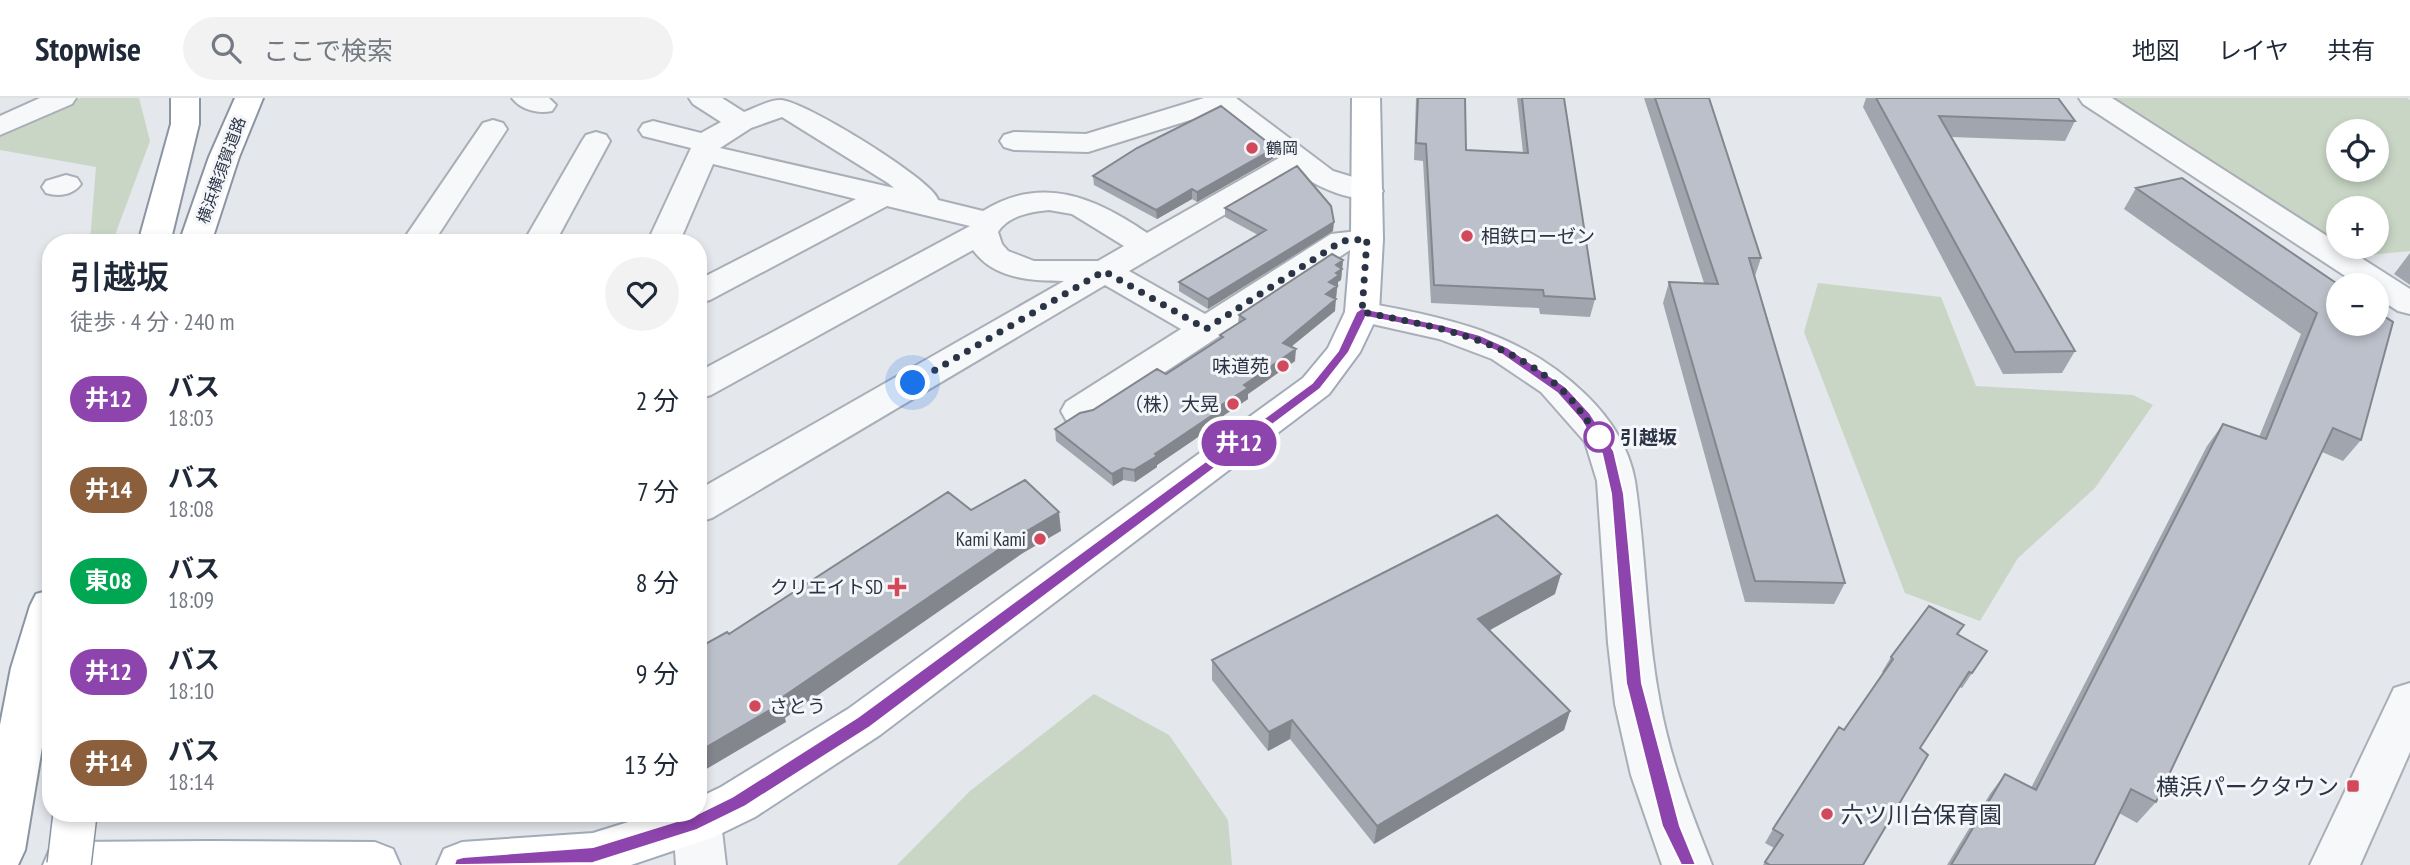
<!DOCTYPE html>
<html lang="ja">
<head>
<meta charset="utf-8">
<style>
  :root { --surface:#fff; --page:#f2f2f3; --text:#1f2937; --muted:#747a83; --line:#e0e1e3 }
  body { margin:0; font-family:"PT Sans Narrow","Noto Sans JP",sans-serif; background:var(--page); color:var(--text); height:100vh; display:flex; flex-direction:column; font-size:26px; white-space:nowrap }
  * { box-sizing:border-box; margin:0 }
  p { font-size:23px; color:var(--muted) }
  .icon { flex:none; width:38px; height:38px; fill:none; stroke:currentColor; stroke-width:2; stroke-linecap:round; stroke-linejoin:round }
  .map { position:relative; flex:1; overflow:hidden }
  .drawer { position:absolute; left:42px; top:136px; width:665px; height:588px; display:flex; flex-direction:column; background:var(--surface); border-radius:28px; box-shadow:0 4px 10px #0003 }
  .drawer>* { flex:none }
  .badge { padding:0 14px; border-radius:23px; font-size:24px; line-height:46px }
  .controls { position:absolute; left:2326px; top:21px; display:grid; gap:14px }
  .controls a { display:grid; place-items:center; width:63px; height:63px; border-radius:50%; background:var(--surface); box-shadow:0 4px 10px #0003; font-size:35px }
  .you { position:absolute; width:35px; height:35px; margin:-18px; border:5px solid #fff; border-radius:50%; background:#1a73e8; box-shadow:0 0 0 10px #1a73e833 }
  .map>.badge { position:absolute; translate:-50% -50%; box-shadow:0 0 0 4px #fff }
  .round { display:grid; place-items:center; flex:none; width:74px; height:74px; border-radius:37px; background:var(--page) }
  .head { display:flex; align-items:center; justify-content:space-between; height:119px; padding:0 28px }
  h1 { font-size:33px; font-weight:600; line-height:52px }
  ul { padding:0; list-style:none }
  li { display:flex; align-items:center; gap:21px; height:91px; padding:0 28px }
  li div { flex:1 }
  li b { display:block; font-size:26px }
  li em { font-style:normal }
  li .badge { min-width:77px; font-weight:700; text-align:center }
  header { display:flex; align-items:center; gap:42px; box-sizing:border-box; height:98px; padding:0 35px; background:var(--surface); border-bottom:2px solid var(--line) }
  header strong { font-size:33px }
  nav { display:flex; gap:38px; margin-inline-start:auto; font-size:24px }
  .search { width:490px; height:63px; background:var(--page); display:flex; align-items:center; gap:18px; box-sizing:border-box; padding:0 24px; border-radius:38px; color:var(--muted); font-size:26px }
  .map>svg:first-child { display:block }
</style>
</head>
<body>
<header>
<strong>Stopwise</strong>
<div class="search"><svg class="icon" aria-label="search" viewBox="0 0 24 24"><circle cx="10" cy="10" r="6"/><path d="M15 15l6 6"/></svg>ここで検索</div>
<nav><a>地図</a><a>レイヤ</a><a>共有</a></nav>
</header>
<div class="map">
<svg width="2410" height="767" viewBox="0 0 2410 767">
  <rect width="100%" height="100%" fill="#e4e7ec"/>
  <path fill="#c9d6c5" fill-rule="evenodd" d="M 80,0 L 139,0 L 150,43 L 112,145 L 90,144 L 96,69 L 0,52 L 0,37 Z
    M 2107,0 L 2407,0 L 2410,2 L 2410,153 L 2358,158 L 2343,149 L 2376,149 L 2376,110 L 2338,110 L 2338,145 ZM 2338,33 L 2376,33 L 2376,72 L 2338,72 Z
    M 1818,185 L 1941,199 L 1976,288 L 2133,297 L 2153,307 L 2095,390 L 2018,460 L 1980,523 L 1905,495 L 1804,234 Z
    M 1094,596 L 1169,637 L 1228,722 L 1232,767 L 897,767 L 970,693 Z"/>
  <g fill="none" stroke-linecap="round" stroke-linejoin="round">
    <g stroke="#a9aeb7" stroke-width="4">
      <path id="minor" d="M 40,0 L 76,0 L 72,6 L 0,37 L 0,18 Z
        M 512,0 L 549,0 L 556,7 L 552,13 C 538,16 521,12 512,0 Z
        M 689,0 L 722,0 L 744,14 C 755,10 769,2 780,2 C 802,1 936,84 938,102 L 983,113 C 1042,76 1096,100 1147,135 L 1279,60 L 1219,13 L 1088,54 L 1014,52 L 1004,49 L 1000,43 L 1004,37 L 1014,34 L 1086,36 L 1204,0 L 1236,0 L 1333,73 L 1379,87 L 1383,93 L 1379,99 C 1354,106 1316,89 1297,74 L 1129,173 L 1205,216 L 1331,136 L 1367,132 L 1378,134 L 1383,141 L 1378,148 L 1350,152 L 1092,322 L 1079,325 L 1066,322 L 1061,313 L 1066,304 L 1181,231 L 1105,187 L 712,420 L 698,424 L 698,392 L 1064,183 C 1031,183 994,181 973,152 L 711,297 L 698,301 L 698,274 L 970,128 L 887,108 L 710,202 L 698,205 L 698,182 L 856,101 L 713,66 L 679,145 L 647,145 L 691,50 L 643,38 L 639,32 L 643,26 L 653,23 L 701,35 L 721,24 L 693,6 ZM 782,19 L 888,85 L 894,90 L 720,50 L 751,30 ZM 1049,112 L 1072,116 L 1124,148 L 1098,163 L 1034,163 L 1008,153 L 1002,146 L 998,134 C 1009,117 1031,114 1049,112 Z
        M 2079,0 L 2112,0 L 2338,145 L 2338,149 L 2344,149 L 2410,191 L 2410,216 L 2398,213 L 2376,199 L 2376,187 L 2359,187 L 2083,6 Z
        M 493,22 L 503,25 L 507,31 L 433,145 L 401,145 L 483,25 Z
        M 596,34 L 606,37 L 610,43 L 555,145 L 523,145 L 582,43 L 586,37 Z
        M 66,77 L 77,80 L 81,86 C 73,97 59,99 46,95 L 42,89 L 46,83 Z
        M 1362,204 C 1447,220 1521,234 1585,296 C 1610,320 1629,349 1635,383 C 1646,457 1646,532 1660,605 C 1670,661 1691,714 1712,767 L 1662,767 L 1631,677 L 1615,606 L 1608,545 L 1597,383 L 1585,344 L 1541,294 L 1492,261 L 1439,241 L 1350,221 L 1345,214 L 1350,207 Z
        M 2410,585 L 2410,654 L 2360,767 L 2310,767 L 2394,590 Z
        M 698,703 L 714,709 L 721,724 L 726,767 L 676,767 L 673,724 L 677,716 L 698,716 Z"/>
    </g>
    <g stroke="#a3abb8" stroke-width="4">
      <path id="major" d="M 1352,0 L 1380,0 L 1383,141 L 1379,214 L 1360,254 L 1329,296 L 880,637 L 755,719 L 714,739 L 631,767 L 437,767 L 444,751 L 462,744 L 593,735 L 654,716 L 698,716 L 698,700 L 721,689 L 848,611 L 1303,280 L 1328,250 L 1345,214 L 1351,141 Z
        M 210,743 L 375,744 L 393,751 L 400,767 L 43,767 L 50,751 L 68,744 Z"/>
    </g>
    <g stroke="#8b94a3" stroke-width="4">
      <path id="highway" d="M 171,0 L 199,0 L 199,26 L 170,145 L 138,145 L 171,26 Z
        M 235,0 L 263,0 L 239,59 L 211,145 L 179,145 L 209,59 Z
        M 51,492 L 51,595 L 25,752 L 18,767 L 0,767 L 0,627 L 11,570 L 30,508 L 36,496 Z"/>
    </g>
    <use href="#minor" fill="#f7f8fa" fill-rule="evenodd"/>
    <use href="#major" fill="#fff" fill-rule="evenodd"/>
    <use href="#highway" fill="#fff" fill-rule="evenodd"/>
    <g stroke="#8b94a3" stroke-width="46" stroke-linecap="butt">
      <path id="highway-bridge" d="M 69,767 L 75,716"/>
    </g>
    <use href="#highway-bridge" stroke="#fff" stroke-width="43"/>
  </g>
  <path fill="#a1a5ae" d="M 1416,0 L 1465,0 L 1466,52 L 1523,55 L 1517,0 L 1564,0 L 1595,201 L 1590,219 L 1540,216 L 1539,210 L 1431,205 L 1423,63 L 1414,62 Z
    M 1644,0 L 1709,0 L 1761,160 L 1755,178 L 1845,485 L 1834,506 L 1745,504 L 1663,205 L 1669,184 L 1704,185 Z
    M 1866,0 L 2058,0 L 2075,23 L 2065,43 L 1951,39 L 2075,253 L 2062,275 L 2003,276 L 1863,9 Z
    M 1275,50 L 1274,60 L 1197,104 L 1192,101 L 1157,121 L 1094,87 L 1093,78 Z
    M 2136,90 L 2339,187 L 2361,342 L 2343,363 L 2322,354 L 2156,704 L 2137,725 L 2119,715 L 2094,767 L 1947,767 L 1990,696 L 2005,676 L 2031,690 L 2207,348 L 2223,326 L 2259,339 L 2301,236 L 2124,111 Z
    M 1225,110 L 1333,133 L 1208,211 L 1179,193 L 1179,184 L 1258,137 L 1225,119 Z
    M 2410,155 L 2410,187 L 2394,176 Z
    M 1343,162 L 1341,182 L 1338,184 L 1336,200 L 1335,201 L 1335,213 L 1291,249 L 1295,263 L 1248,296 L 1248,301 L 1223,318 L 1223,322 L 1157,367 L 1157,369 L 1135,384 L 1123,382 L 1113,388 L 1056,343 L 1055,331 L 1166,276 L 1220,241 L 1220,237 L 1238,225 L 1239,217 Z
    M 1555,496 L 1489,532 L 1570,613 L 1564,632 L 1374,746 L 1290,641 L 1268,653 L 1212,582 L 1212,562 Z
    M 1964,527 L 1958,537 L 1987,553 L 1962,590 L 1959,589 L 1920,650 L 1863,767 L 1763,767 L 1774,750 L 1765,745 L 1773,731 L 1884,575 L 1882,574 L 1891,559 Z"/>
  <path fill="#83868d" d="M 1275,50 L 1274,60 L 1197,104 L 1197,94 Z
    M 1192,91 L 1192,101 L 1157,121 L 1156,112 Z
    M 1334,124 L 1333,133 L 1208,211 L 1208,201 Z
    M 1343,162 L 1341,182 L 1338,184 L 1338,189 L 1337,190 L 1336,200 L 1325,207 L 1326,196 L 1336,167 Z
    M 1336,201 L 1335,213 L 1282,256 L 1283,245 Z
    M 1296,251 L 1295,263 L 1248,296 L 1248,301 L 1223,318 L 1223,322 L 1157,367 L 1157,369 L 1135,384 L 1134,372 L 1220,308 L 1244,287 Z
    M 1123,370 L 1123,382 L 1113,388 L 1112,376 Z
    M 1059,414 L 1061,433 L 1023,455 L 785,620 L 786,624 L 698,676 L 698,654 L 777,603 L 1020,437 Z
    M 1561,476 L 1555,496 L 1474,541 L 1478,521 Z
    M 1570,613 L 1564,632 L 1374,746 L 1377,728 Z
    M 1292,622 L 1290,641 L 1268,653 L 1269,634 Z"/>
  <path fill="#bbc0ca" stroke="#83868d" stroke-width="2" d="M 1418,0 L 1465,0 L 1466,52 L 1528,55 L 1522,0 L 1564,0 L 1595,201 L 1544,198 L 1543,192 L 1434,187 L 1426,46 L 1416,45 Z
    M 1655,0 L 1709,0 L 1761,160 L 1749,160 L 1845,485 L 1755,483 L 1669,184 L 1718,186 Z
    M 1876,0 L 2058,0 L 2075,23 L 1939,18 L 2075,253 L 2015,254 Z
    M 1221,8 L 1275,50 L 1197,94 L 1192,91 L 1156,112 L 1093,78 L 1137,50 Z
    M 1297,68 L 1331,108 L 1334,124 L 1208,201 L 1179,184 L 1266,132 L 1225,110 Z
    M 2182,80 L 2339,187 L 2338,226 L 2376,226 L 2376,213 L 2393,224 L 2361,342 L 2333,330 L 2156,704 L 2131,691 L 2094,767 L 1951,767 L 2005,676 L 2036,692 L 2223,326 L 2266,341 L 2317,215 L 2136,90 Z
    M 1332,156 L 1343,162 L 1336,167 L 1342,171 L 1336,175 L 1339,177 L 1329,184 L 1337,188 L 1326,196 L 1336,201 L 1283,245 L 1296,251 L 1244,287 L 1248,290 L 1220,308 L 1223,310 L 1155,356 L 1157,358 L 1134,372 L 1123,370 L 1112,376 L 1055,331 L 1080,315 L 1093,312 L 1157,271 L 1166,276 L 1223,239 L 1220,237 L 1245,221 L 1239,217 Z
    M 1025,382 L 1059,414 L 1020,437 L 777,603 L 780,606 L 698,654 L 698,550 L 727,534 L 729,536 L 948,394 L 971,412 Z
    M 1497,417 L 1561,476 L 1478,521 L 1570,613 L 1377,728 L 1292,622 L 1269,634 L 1212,562 Z
    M 1929,508 L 1964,527 L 1957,536 L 1987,553 L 1972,575 L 1969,574 L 1920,650 L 1928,657 L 1863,767 L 1770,767 L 1765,764 L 1783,737 L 1773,731 L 1839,629 L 1844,632 L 1893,561 L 1891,559 Z"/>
  <path fill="#8e44ad" stroke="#fff" stroke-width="2" d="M 1362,210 L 1443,227 L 1480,237 L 1507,249 L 1566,289 L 1590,315 L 1614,353 L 1624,396 L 1642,585 L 1680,728 L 1696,767 L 1681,767 L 1662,728 L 1626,585 L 1611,396 L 1602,356 L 1581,322 L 1557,295 L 1498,254 L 1471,242 L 1438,233 L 1366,219 L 1349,254 L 1320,291 L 870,629 L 744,709 L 697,732 L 593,765 L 463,767 L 454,767 L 456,761 L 463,759 L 593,749 L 693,718 L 732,699 L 858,619 L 1312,285 L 1338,253 L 1356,214 Z"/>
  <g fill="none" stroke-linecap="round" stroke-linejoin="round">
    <path stroke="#2b3445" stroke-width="7" stroke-dasharray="0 12.6" d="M 913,285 L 1104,173 L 1206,231 L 1342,143 L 1367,141 L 1362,214 C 1433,228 1506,240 1562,292 C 1577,306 1587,323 1599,339"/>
  </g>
  <g fill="#d1495b" stroke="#f4f6f9" stroke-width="2.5">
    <circle cx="1252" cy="50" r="7"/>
    <circle cx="1467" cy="138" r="7"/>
    <circle cx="1283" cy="268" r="7"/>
    <circle cx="1233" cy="306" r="7"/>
    <circle cx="1040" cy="441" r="7"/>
    <path d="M893.5 478.5h7v7h7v7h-7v7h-7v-7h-7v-7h7z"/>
    <circle cx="755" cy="608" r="7"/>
    <rect x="2346" y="681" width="14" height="14" rx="3.5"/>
    <circle cx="1827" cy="716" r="7"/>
  </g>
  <circle fill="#fff" stroke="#8e44ad" stroke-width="3.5" cx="1599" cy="339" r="14"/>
  <g text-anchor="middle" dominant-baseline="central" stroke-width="6" stroke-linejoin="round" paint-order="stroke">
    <g font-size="16" fill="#2b3445" stroke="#f4f6f9" text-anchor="start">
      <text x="1266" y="50">鶴岡</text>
    </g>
    <g font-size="16" fill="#2b3445" stroke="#f4f6f9">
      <text transform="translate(221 72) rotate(-70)">横浜横須賀道路</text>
    </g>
    <g font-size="19" fill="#2b3445" stroke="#f4f6f9" text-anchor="end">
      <text x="1481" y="138" text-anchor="start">相鉄ローゼン</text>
      <text x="1269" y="268">味道苑</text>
      <text x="1219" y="306">（株）大晃</text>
      <text x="1026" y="441">Kami Kami</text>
      <text x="883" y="489">クリエイトSD</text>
      <text x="769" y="608" text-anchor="start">さとう</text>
    </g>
    <g font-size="19" font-weight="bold" fill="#2b3445" stroke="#f4f6f9" text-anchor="start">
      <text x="1620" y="339">引越坂</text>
    </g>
    <g font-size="23" fill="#2b3445" stroke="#f4f6f9" text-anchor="end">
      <text x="2339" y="688">横浜パークタウン</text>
      <text x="1841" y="716" text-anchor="start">六ツ川台保育園</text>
    </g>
  </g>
</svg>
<div class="controls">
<a><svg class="icon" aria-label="locate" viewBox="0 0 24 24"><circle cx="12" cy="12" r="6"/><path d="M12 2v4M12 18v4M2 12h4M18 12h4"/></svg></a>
<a>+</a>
<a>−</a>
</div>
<div class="you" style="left:913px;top:285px"></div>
<b class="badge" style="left:1239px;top:345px;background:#8e44ad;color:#fff">井12</b>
<section class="drawer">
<div class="head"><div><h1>引越坂</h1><p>徒歩 · 4 分 · 240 m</p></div><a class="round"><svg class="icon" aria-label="heart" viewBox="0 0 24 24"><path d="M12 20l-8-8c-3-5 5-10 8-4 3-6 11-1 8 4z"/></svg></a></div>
<ul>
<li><span class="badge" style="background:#8e44ad;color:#fff">井12</span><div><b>バス</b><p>18:03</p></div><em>2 分</em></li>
<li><span class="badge" style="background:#8b5e3c;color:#fff">井14</span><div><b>バス</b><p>18:08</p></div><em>7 分</em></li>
<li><span class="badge" style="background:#00a651;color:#fff">東08</span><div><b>バス</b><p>18:09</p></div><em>8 分</em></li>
<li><span class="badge" style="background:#8e44ad;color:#fff">井12</span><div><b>バス</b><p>18:10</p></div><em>9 分</em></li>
<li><span class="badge" style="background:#8b5e3c;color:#fff">井14</span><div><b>バス</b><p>18:14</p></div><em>13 分</em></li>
</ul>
</section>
</div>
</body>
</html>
